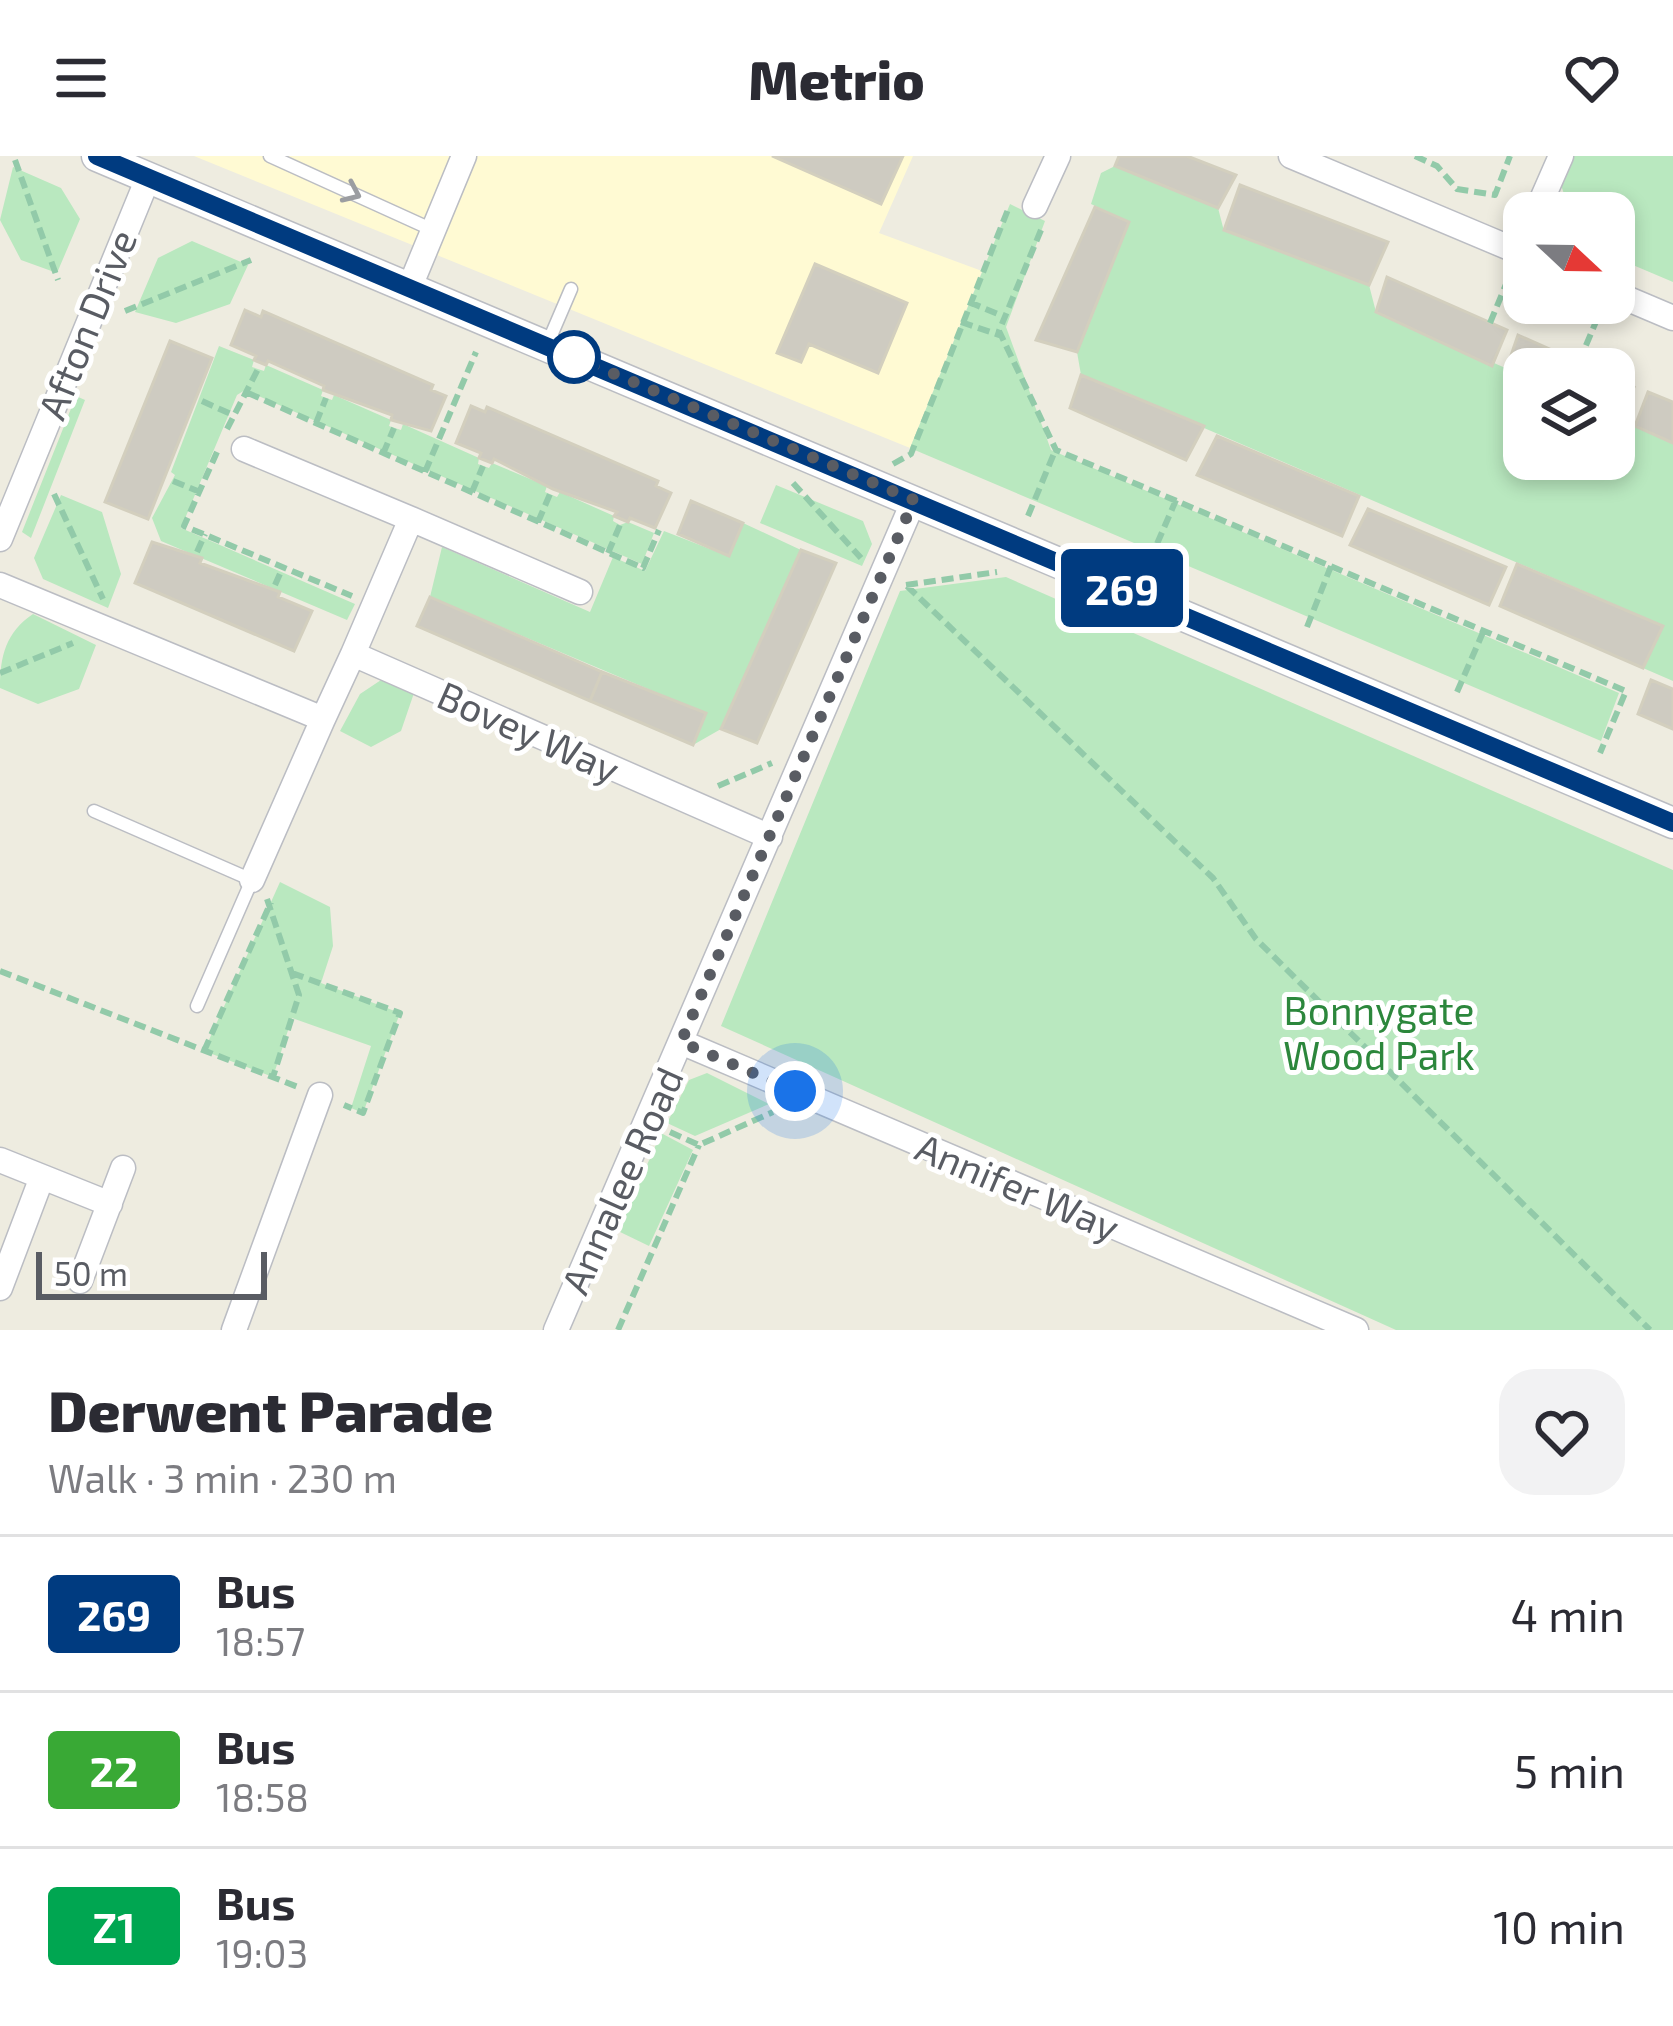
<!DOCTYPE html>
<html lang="en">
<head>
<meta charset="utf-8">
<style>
  :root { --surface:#fff; --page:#f2f2f3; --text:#2b2b33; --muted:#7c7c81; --line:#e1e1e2 }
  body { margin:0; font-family:"Exo 2",sans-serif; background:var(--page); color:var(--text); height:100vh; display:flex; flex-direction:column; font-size:45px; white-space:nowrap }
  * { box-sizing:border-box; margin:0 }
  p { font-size:39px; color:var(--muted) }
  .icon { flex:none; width:66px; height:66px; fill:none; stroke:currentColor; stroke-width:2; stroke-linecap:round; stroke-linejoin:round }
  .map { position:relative; height:1174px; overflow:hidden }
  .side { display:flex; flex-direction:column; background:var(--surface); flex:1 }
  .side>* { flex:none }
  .badge { padding:0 24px; border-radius:9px; font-size:42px; line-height:78px }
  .needle { width:78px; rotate:112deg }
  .tools { position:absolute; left:1503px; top:36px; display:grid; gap:24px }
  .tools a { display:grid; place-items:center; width:132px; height:132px; border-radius:24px; background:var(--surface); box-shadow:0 6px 18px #0003; font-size:60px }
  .scale { position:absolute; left:36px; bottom:30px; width:231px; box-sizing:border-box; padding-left:12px; border:6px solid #595c63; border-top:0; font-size:33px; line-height:42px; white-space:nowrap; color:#595c63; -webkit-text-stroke:9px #fff; paint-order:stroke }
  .you { position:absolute; width:60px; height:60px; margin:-30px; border:9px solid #fff; border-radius:50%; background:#1a73e8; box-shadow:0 0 0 18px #1a73e833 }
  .map>.badge { position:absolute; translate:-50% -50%; box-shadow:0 0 0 6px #fff }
  .round { display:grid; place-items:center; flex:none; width:126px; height:126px; border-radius:36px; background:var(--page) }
  .overview { display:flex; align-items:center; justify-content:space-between; height:204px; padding:0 48px }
  h1 { font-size:57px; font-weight:800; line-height:90px }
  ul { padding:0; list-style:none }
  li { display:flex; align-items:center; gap:36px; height:156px; padding:0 48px; border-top:3px solid var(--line) }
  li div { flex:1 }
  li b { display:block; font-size:45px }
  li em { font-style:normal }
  li .badge { min-width:132px; font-weight:700; text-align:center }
  header { display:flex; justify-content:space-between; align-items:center; height:156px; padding:0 48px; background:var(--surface); font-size:54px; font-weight:800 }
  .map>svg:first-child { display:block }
</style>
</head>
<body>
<header><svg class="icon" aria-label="menu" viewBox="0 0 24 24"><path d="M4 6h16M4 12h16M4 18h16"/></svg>Metrio<svg class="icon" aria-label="heart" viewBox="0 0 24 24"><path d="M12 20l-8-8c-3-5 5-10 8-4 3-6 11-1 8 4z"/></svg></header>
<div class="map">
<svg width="1673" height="1174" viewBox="0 0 1673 1174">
  <rect width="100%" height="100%" fill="#eeece0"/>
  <path fill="#fffad3" d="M 194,0 L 913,0 L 879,77 L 982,115 L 910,292 Z"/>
  <path fill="#b9e8bf" d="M 1569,0 L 1673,0 L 1673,126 L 1614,101 L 1614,57 L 1556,57 L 1564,38 L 1559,23 Z
    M 1115,10 L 1218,52 L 1224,75 L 1369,129 L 1376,156 L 1524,220 L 1524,303 L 1614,303 L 1614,258 L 1673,287 L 1673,525 L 1643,512 L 1662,469 L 1081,219 L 1077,196 L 1129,66 L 1091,48 L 1101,17 Z
    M 13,11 L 61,32 L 80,63 L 57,117 L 21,104 L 0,64 Z
    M 1010,48 L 1045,65 L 1006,171 L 1051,294 L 1619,537 L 1601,585 L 910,292 Z
    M 192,85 L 248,109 L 230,148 L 176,167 L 135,156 L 158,102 Z
    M 219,190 L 254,204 L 252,211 L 264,215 L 266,209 L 323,234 L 321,240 L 332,244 L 334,239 L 391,264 L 389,270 L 401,274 L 403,268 L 479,302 L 478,308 L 489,312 L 492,307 L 547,330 L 545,336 L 557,341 L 560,336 L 614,360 L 613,365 L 620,369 L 628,366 L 654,377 L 642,408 L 245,234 L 237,239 L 181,372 L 355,448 L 347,464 L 161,385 L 152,362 L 175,319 L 171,316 Z
    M 76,240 L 85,244 L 31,382 L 22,376 Z
    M 776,329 L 863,365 L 872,388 L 862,410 L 760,367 Z
    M 61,339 L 102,356 L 121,418 L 108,452 L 43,423 L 34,402 Z
    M 743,367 L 801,394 L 721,573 L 693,589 L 705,557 L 430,441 L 442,391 L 590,456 L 613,401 L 645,415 L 664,375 L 728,400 Z
    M 1006,421 L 1673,714 L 1673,1174 L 1396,1174 L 721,870 L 900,435 Z
    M 33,458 L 96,489 L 79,533 L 38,548 L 0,532 C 0,500 6,476 33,458 Z
    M 381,524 L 414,537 L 401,575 L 371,591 L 340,575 L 360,538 Z
    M 280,726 L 330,751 L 333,790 L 321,827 L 400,857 L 363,957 L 351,952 L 371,890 L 292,862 L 273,921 L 204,895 Z
    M 707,917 L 769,948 L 695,980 L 667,967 L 689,924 Z
    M 661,977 L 693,994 L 649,1090 L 618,1075 Z"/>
  <path fill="#cecbc1" stroke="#d3cfbe" stroke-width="3" d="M 772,0 L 903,0 L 881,48 Z
    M 1119,0 L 1187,0 L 1236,19 L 1218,52 L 1115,10 Z
    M 1240,29 L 1388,86 L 1369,129 L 1224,74 Z
    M 1095,51 L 1129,66 L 1077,196 L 1036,184 Z
    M 815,108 L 907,147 L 878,217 L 809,188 L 801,206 L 777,197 Z
    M 1387,121 L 1507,174 L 1492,210 L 1376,156 Z
    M 245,154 L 261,161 L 263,155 L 433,229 L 431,234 L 446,240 L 431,275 L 391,264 L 392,259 L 323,234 L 324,230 L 268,205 L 266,209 L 254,204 L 256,200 L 231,189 Z
    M 1518,179 L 1579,206 L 1594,213 L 1524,213 L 1524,222 L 1506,214 Z
    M 170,185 L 212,202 L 148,363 L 105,346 Z
    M 1081,219 L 1204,270 L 1186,304 L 1070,252 Z
    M 1614,222 L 1634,231 L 1622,262 L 1614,259 Z
    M 1648,236 L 1673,246 L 1673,287 L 1635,270 Z
    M 471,250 L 485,256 L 487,251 L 658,325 L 656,330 L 671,337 L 655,372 L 630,362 L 628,366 L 614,360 L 617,356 L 553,333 L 494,303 L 492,307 L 479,302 L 481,297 L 456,287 Z
    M 1217,280 L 1359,340 L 1342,380 L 1197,319 Z
    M 691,345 L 743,367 L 729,400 L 678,378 Z
    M 1368,353 L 1506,411 L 1489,449 L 1350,389 Z
    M 152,386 L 202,402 L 200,407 L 280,436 L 278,441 L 312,455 L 294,495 L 135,427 Z
    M 801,394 L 836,407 L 757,587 L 721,573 Z
    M 1517,408 L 1663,470 L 1643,512 L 1500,450 Z
    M 430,441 L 602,516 L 590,545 L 417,470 Z
    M 602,516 L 706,557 L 693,589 L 590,545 Z
    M 1651,524 L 1673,533 L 1673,573 L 1638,558 Z"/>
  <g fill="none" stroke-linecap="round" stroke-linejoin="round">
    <g stroke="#bbbdc3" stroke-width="15">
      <path id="service" d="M 270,0 L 433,74
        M 547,189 L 571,133
        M 94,655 L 252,724 L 197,850"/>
    </g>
    <g stroke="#bbbdc3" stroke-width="27">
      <path id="minor" d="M 1291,0 L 1524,98
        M 1035,50 L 1058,0
        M 1536,57 L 1561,0
        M 409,133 L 464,0
        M 1614,137 L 1673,162
        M 244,293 L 411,363 L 353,498
        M 411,363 L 580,436
        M 0,383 L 148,22
        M 0,429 L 323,563 L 353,498 L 770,681
        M 252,724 L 323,563
        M 681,886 L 1356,1174
        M 0,1004 L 110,1048
        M 80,1125 L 123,1012
        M 0,1132 L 42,1021
        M 234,1174 L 320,939
        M 556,1174 L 914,344"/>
    </g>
    <g stroke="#bbbdc3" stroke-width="33">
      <path id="tertiary" d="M 97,0 L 1673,667"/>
    </g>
    <path stroke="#92caa9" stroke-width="6" stroke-dasharray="12 6" stroke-linecap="butt" d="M 1415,0 L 1437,10 L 1457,33 L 1495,39 L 1510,0
      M 15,4 L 58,124
      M 1041,74 L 999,175 L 1056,294 L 1626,535 L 1600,597
      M 969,146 L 1005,161
      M 125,155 L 251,104
      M 961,166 L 1002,180
      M 1490,167 L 1509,121
      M 1579,206 L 1600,156
      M 248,237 L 643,412 L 659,374
      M 202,245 L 233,259
      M 316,267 L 326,242
      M 227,273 L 258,213
      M 217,296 L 184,370 L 352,440
      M 383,298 L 394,272
      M 893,308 L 911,298 L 1009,51
      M 425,316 L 476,196
      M 173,325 L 200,336
      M 793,327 L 861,402
      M 472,336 L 483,310
      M 54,338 L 103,443
      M 1028,360 L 1055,295
      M 538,366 L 550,338
      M 197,396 L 205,378
      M 608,397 L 620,369
      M 1150,404 L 1176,344
      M 275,429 L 283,411
      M 906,429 L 997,416
      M 907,430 L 1213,722 L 1256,783 L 1650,1174
      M 1307,471 L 1331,410
      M 0,517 L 73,487
      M 1457,536 L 1484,474
      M 718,630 L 772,607
      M 267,743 L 299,839 L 273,921
      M 0,815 L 298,931
      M 292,817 L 400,857 L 363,957 L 344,949
      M 204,895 L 271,746
      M 670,976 L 699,989 L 773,956
      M 618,1174 L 699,989"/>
    <use href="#service" stroke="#fff" stroke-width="12"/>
    <use href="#minor" stroke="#fff" stroke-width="24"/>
    <use href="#tertiary" stroke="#fff" stroke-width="30"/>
  </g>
  <defs><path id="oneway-chevron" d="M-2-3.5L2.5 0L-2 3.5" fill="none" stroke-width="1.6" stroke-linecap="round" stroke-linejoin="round" transform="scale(3)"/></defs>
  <use stroke="#9b9da1" href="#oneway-chevron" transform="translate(352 37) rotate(24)"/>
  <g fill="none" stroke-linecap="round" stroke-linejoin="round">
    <g stroke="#fff" stroke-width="27">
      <path id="line" d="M 97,0 L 1673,667"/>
    </g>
    <use href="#line" stroke="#003b80" stroke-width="18"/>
    <path stroke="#595c63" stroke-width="12" stroke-dasharray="0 21.6" d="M 574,201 L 914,344 L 681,886 L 795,935"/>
  </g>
  <circle fill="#fff" stroke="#003b80" stroke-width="6" cx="574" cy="201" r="24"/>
  <g text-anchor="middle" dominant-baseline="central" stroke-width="10" stroke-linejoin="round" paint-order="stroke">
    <g font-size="39" fill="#595c63" stroke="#fff">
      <text transform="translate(86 168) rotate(-68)">Afton Drive</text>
      <text transform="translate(529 575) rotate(24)">Bovey Way</text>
      <text transform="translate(621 1024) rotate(-66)">Annalee Road</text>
      <text transform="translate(1018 1030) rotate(23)">Annifer Way</text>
    </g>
    <g font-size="39" fill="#2c873c" stroke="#fff">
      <text x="1379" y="853">Bonnygate<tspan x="1379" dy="45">Wood Park</tspan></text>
    </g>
  </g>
</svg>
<div class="tools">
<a><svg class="needle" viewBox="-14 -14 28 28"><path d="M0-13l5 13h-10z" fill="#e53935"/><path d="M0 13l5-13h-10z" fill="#7c7c81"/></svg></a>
<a><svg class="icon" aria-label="layers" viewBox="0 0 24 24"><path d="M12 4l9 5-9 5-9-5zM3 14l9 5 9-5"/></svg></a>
</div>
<div class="scale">50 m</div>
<div class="you" style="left:795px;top:935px"></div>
<b class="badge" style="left:1122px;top:432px;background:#003b80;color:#fff">269</b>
</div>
<section class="side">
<div class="overview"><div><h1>Derwent Parade</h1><p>Walk · 3 min · 230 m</p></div><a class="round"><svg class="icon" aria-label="heart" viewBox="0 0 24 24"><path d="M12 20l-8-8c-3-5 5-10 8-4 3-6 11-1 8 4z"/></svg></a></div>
<ul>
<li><span class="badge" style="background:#003b80;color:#fff">269</span><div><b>Bus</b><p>18:57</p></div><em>4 min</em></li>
<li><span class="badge" style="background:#39a935;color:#fff">22</span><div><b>Bus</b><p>18:58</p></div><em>5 min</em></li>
<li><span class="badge" style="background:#00a651;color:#fff">Z1</span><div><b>Bus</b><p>19:03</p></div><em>10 min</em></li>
</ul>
</section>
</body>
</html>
